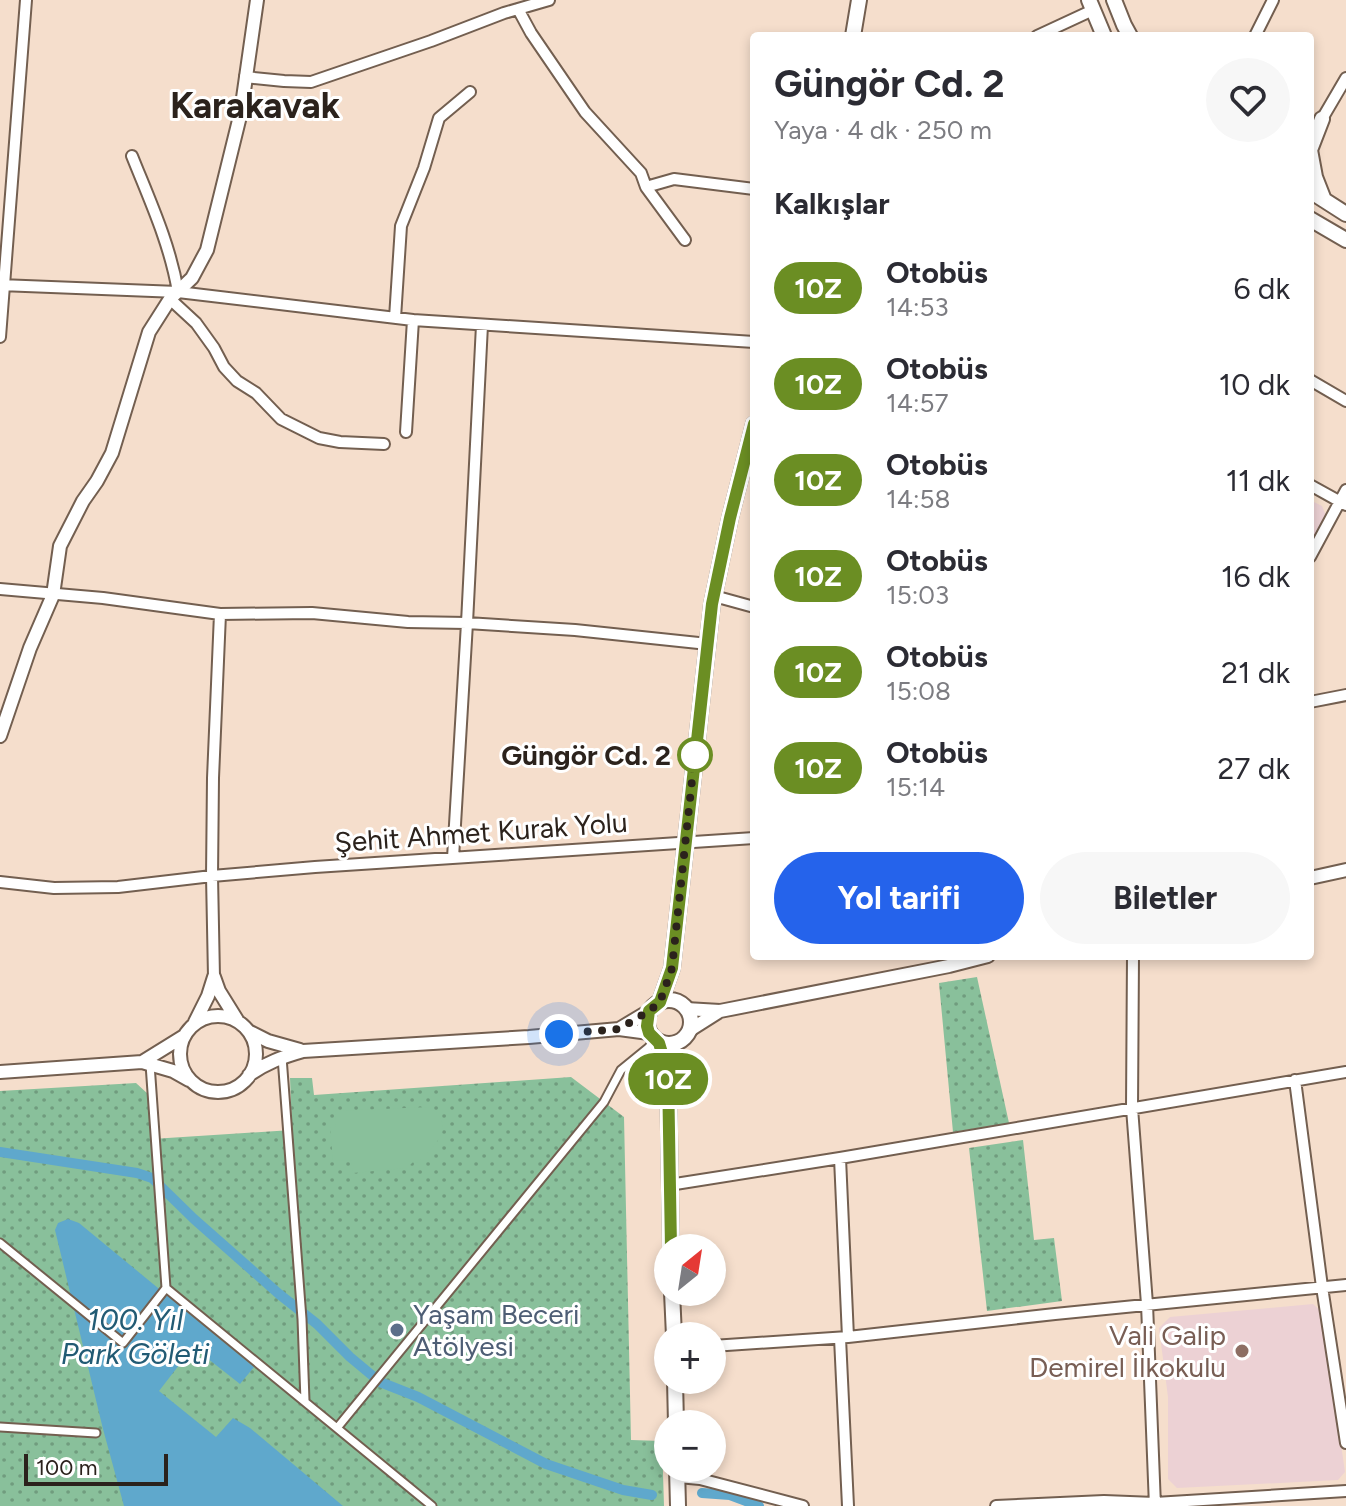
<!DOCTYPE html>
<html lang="tr">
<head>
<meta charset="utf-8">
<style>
  :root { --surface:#fff; --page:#f7f7f7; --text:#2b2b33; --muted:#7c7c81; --accent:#2563eb }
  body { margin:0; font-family:Figtree,sans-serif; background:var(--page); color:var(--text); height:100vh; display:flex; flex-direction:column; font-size:30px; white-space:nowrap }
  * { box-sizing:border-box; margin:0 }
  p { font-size:26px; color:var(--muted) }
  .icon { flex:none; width:44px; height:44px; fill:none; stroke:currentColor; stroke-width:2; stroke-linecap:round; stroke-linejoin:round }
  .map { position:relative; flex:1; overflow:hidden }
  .details { position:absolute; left:750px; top:32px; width:564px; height:928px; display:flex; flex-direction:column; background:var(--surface); border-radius:8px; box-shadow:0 4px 12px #0003 }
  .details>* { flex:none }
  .badge { padding:0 16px; border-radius:26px; font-size:28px; line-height:52px }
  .needle { width:52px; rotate:30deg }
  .buttons { position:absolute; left:654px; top:1234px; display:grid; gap:16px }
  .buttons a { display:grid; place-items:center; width:72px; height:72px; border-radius:50%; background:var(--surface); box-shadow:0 4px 12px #0003; font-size:40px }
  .scale { position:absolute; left:24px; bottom:20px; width:144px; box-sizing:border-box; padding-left:8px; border:4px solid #2b221c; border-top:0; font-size:22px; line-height:28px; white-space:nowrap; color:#2b221c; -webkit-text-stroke:6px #fff; paint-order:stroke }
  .you { position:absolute; width:40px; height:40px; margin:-20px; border:6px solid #fff; border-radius:50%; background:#1a73e8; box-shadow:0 0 0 12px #1a73e833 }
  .map>.badge { position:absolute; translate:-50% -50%; box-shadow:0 0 0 4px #fff }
  h2 { padding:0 24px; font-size:30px; line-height:72px }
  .round { display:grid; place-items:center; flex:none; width:84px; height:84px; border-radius:42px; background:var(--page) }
  .summary { display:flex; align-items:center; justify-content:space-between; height:136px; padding:0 24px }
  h1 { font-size:38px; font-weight:700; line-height:60px }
  .cta { display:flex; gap:16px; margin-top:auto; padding:16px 24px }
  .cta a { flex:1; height:92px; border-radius:48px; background:var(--accent); color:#fff; font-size:32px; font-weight:700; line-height:92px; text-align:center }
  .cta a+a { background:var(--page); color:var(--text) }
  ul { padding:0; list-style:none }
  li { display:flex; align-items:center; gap:24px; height:96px; padding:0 24px }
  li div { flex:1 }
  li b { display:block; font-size:30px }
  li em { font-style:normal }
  li .badge { min-width:88px; font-weight:700; text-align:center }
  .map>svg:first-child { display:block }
</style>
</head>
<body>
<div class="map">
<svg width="1346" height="1506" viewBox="0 0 1346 1506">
  <defs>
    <pattern id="grass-dots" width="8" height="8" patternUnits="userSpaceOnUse" patternTransform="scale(2)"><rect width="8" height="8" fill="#89c09b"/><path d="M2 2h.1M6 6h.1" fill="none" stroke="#709c7e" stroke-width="1.8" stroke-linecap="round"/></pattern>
  </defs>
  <rect width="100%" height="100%" fill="#f5decc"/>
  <path fill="#ecd1d4" d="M 1310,500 L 1322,506 L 1327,518 L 1310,549 Z
    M 1313,1304 L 1322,1312 L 1345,1472 L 1338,1480 L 1177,1488 L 1168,1479 L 1168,1397 L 1159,1328 L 1170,1317 Z"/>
  <path fill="url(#grass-dots)" d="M 977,977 L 1009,1123 L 953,1132 L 939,983 Z
    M 571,1077 L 624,1117 L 631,1440 L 662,1441 L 664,1506 L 0,1506 L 0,1091 L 136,1083 L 148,1094 L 152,1139 L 292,1130 L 290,1078 L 312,1078 L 314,1095 Z
    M 1023,1140 L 1034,1240 L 1054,1238 L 1062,1301 L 987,1311 L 969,1148 Z"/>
  <path fill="#89c09b" d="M 429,1107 C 459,1127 434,1146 417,1163 L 414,1161 L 407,1168 L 353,1173 L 351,1160 L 333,1161 L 330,1127 L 336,1127 L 335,1111 Z"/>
  <path fill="#5fa8cc" d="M 68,1219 L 79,1223 L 254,1367 L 240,1384 L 193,1347 L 159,1391 L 216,1437 L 233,1418 L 250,1428 L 343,1506 L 124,1506 L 103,1429 L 55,1230 L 58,1223 Z"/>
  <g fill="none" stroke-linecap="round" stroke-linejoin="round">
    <path stroke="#5fa8cc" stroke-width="10" d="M 0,1152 L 137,1173 L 152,1178 L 194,1219 L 279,1294 L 317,1324 L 350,1357 L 380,1382 L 418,1397 L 546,1464 L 623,1490 L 652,1495
      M 702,1493 L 730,1495 L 759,1506"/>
    <g stroke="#735f50" stroke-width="11">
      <path id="pedestrian" d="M 282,1057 L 302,1319 L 305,1401
        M 0,1243 L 123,1343 L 166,1288 L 150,1064
        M 166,1288 L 432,1506
        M 0,1427 L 96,1433
        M 337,1428 L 604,1102 L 621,1070 L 648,1048 L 655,1040"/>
    </g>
    <g stroke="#735f50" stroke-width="14">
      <path id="minor" d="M 518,9 L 531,33 L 585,112 L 641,173 L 646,187 L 674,179 L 754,189
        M 1037,36 L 1093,10
        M 1255,36 L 1273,0
        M 245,77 L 284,81 L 311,82 L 431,41 L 504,13 L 549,0
        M 1322,119 L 1346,78
        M 132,156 C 150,201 170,244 178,292
        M 646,187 L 685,240
        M 0,285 L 178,292 L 413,320
        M 170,299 L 196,323 L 214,348 L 224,367 L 237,381 L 256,393 L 281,419 L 319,438 L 340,442 L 384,444
        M 395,318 L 401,226 L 424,168 L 439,118 L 470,92
        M 0,337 L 26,0
        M 1310,380 L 1346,401
        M 406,432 L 413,320 L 754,342
        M 1310,485 L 1346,505
        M 1310,557 L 1346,490
        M 0,589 L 103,598 L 220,614 L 312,613 L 408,622 L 467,623 L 575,630 L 708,644
        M 714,596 L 754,607
        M 1310,702 L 1346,695
        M 453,858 L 467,623 L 482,325
        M 0,882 L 54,888 L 118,887 L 212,876 L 213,778 L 220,614
        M 1133,956 L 1132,1108 L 1147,1304 L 1155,1506
        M 214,977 L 212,876 L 315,867 L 754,838
        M 1295,1080 L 1322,1287 L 1346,1443
        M 840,1158 L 848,1337
        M 669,1185 L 840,1158 L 1346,1072
        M 840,1338 L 848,1506
        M 712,1346 L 848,1337 L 1055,1314 L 1346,1285
        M 678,1477 L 700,1479 L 803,1506
        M 996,1506 L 1104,1501 L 1155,1503 L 1346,1491"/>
    </g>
    <g stroke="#735f50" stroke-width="16">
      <path id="tertiary" d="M 0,736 L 30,648 L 53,595 L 60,546 L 83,501 L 97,481 L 112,453 L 149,332 L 170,299 L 192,278 L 207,250 L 241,112 L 257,0
        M 1310,878 L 1346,870
        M 214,977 L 219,991 L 237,1020
        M 686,1009 L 720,1011 L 949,966 L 988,956
        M180 1054a38 38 0 1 1 76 0a38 38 0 1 1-76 0Z
        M 195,1022 L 208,996 L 214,977
        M 619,1029 L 649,1011
        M 690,1030 L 720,1011
        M 250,1032 L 268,1041 L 300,1050
        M 142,1062 L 184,1036
        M 0,1072 L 142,1062 L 173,1071 L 189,1080
        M 249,1075 C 266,1063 282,1057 303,1051 L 529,1037 L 619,1029 L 649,1033"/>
    </g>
    <g stroke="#735f50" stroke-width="18">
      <path id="secondary" d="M 1089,0 L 1104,36
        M 1114,0 L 1124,25 L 1130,36
        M 853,36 L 859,0
        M 1310,150 L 1315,177 L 1324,200
        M 1310,150 L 1322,119
        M 1310,191 L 1346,214
        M 1310,219 L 1346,240
        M647 1022a22 22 0 1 1 44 0a22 22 0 1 1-44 0Z
        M 660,1002 L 672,968 L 712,604 L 730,518 L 754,424
        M 659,1043 L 668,1073 L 671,1248
        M 672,1292 L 674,1336
        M 675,1380 L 676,1424
        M 677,1468 L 678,1506"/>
    </g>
    <use href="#pedestrian" stroke="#fff" stroke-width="7"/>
    <use href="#minor" stroke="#fff" stroke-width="10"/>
    <use href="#tertiary" stroke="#fff" stroke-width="12"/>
    <use href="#secondary" stroke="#fff" stroke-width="14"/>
  </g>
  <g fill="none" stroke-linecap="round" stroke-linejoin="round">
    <g stroke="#fff" stroke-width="18">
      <path id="line" d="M 671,1248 L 668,1073 L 659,1043 L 649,1033 L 647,1026 L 649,1011 L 660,1002 L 672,968 L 712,604 L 730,518 L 754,424"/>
    </g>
    <use href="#line" stroke="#6b8e23" stroke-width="12"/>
    <path stroke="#2b221c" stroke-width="8" stroke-dasharray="0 14.4" d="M 559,1034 L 619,1029 L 649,1011 L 660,1002 L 672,968 L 695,752 L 695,755"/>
  </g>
  <circle fill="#fff" stroke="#6b8e23" stroke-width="4" cx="695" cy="755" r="16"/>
  <circle fill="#5c6f8a" stroke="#fff" stroke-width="3" cx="397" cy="1330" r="8"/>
  <circle fill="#8d6e63" stroke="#fff" stroke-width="3" cx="1242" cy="1351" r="8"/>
  <g text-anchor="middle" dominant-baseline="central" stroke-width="6" stroke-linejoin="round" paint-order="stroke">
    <g font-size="28" font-weight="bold" fill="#2b221c" stroke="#fff" text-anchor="end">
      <text x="671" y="755">Güngör Cd. 2</text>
    </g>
    <g font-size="28" fill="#2b221c" stroke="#fff">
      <text transform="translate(481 832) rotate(-4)">Şehit Ahmet Kurak Yolu</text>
    </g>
    <g font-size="28" fill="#4e5e75" stroke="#fff" text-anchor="start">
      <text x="413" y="1314">Yaşam Beceri<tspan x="413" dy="32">Atölyesi</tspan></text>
    </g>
    <g font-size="28" fill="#785e54" stroke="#fff" text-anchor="end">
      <text x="1226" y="1335">Vali Galip<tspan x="1226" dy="32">Demirel İlkokulu</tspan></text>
    </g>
    <g font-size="30" font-style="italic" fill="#225b74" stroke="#fff">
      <text x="135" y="1319">100. Yıl<tspan x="135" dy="34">Park Göleti</tspan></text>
    </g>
    <g font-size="36" font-weight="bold" fill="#2b221c" stroke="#fff">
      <text x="255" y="105">Karakavak</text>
    </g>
  </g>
</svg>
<div class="buttons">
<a><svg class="needle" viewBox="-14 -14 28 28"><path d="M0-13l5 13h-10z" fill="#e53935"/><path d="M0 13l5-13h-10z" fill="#7c7c81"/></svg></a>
<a>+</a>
<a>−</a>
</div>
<div class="scale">100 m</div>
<div class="you" style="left:559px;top:1034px"></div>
<b class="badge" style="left:668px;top:1079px;background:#6b8e23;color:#fff">10Z</b>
<section class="details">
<div class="summary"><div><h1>Güngör Cd. 2</h1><p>Yaya · 4 dk · 250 m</p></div><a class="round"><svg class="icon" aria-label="heart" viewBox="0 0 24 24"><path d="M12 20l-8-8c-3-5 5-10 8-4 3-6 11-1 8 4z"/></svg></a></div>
<h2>Kalkışlar</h2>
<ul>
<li><span class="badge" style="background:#6b8e23;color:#fff">10Z</span><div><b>Otobüs</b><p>14:53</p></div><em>6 dk</em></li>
<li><span class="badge" style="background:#6b8e23;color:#fff">10Z</span><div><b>Otobüs</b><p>14:57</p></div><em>10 dk</em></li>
<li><span class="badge" style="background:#6b8e23;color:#fff">10Z</span><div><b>Otobüs</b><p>14:58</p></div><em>11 dk</em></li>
<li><span class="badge" style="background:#6b8e23;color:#fff">10Z</span><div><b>Otobüs</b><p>15:03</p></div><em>16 dk</em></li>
<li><span class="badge" style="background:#6b8e23;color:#fff">10Z</span><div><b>Otobüs</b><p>15:08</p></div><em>21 dk</em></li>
<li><span class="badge" style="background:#6b8e23;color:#fff">10Z</span><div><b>Otobüs</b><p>15:14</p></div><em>27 dk</em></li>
</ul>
<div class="cta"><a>Yol tarifi</a><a>Biletler</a></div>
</section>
</div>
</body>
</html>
